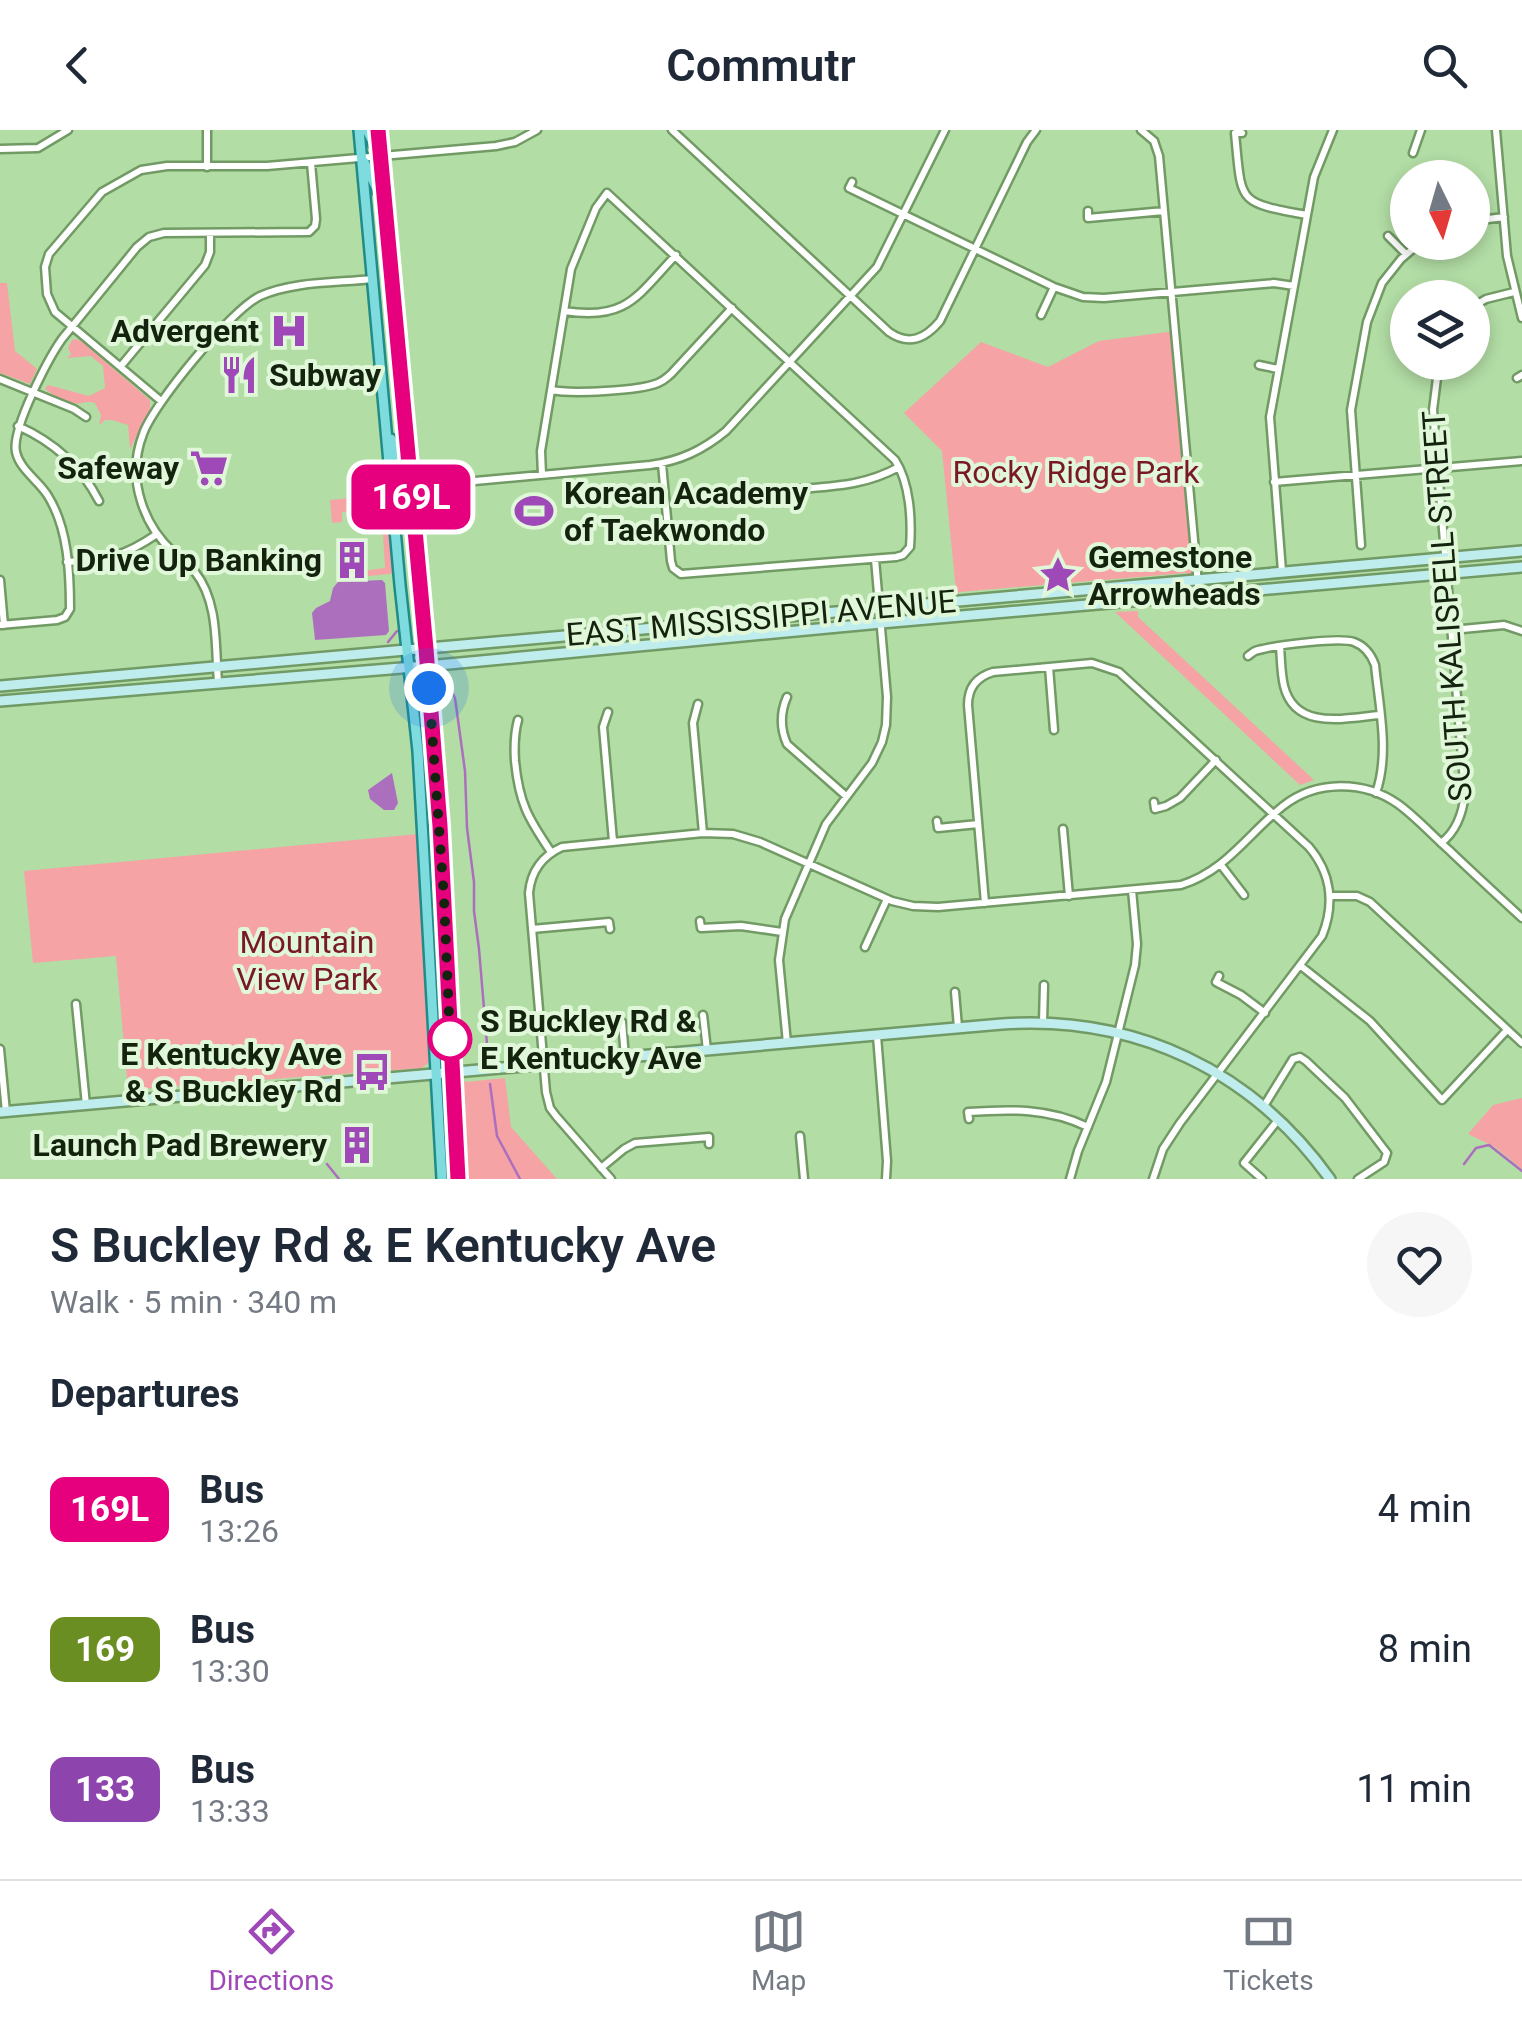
<!DOCTYPE html>
<html lang="en">
<head>
<meta charset="utf-8">
<style>
  :root { --surface:#fff; --page:#f6f6f7; --text:#1f2937; --muted:#747a83; --line:#e0e1e3; --accent:#9e49b7 }
  body { margin:0; font-family:Roboto,sans-serif; background:var(--page); color:var(--text); height:100vh; display:flex; flex-direction:column; font-size:38px; white-space:nowrap }
  * { box-sizing:border-box; margin:0 }
  p { font-size:32px; color:var(--muted) }
  .icon { flex:none; width:55px; height:55px; fill:none; stroke:currentColor; stroke-width:2; stroke-linecap:round; stroke-linejoin:round }
  .map { position:relative; height:1049px; overflow:hidden }
  .details { display:flex; flex-direction:column; background:var(--surface); flex:1 }
  .details>* { flex:none }
  .badge { padding:0 20px; border-radius:15px; font-size:35px; line-height:65px }
  .needle { width:65px; rotate:175deg }
  .controls { position:absolute; left:1390px; top:30px; display:grid; gap:20px }
  .controls a { display:grid; place-items:center; width:100px; height:100px; border-radius:50%; background:var(--surface); box-shadow:0 5px 15px #0003; font-size:50px }
  .you { position:absolute; width:50px; height:50px; margin:-25px; border:8px solid #fff; border-radius:50%; background:#1a73e8; box-shadow:0 0 0 15px #1a73e833 }
  .map>.badge { position:absolute; translate:-50% -50%; box-shadow:0 0 0 5px #fff }
  h2 { padding:0 50px; font-size:38px; line-height:90px }
  .round { display:grid; place-items:center; flex:none; width:105px; height:105px; border-radius:52px; background:var(--page) }
  .overview { display:flex; align-items:center; justify-content:space-between; height:170px; padding:0 50px }
  h1 { font-size:48px; font-weight:600; line-height:75px }
  ul { padding:0; list-style:none }
  li { display:flex; align-items:center; gap:30px; height:140px; padding:0 50px }
  li div { flex:1 }
  li b { display:block; font-size:38px }
  li em { font-style:normal }
  li .badge { min-width:110px; font-weight:700; text-align:center }
  header { display:flex; justify-content:space-between; align-items:center; height:130px; padding:0 50px; background:var(--surface); font-size:45px; font-weight:600 }
  .dock { display:flex; justify-content:space-around; align-items:center; height:140px; border-top:2px solid var(--line); background:var(--surface); font-size:28px; color:var(--muted) }
  .dock a { display:grid; justify-items:center; gap:5px }
  .dock .current { color:var(--accent) }
  .map>svg:first-child { display:block }
</style>
</head>
<body>
<header><svg class="icon" aria-label="back" viewBox="0 0 24 24"><path d="M15 5l-7 7 7 7"/></svg>Commutr<svg class="icon" aria-label="search" viewBox="0 0 24 24"><circle cx="10" cy="10" r="6"/><path d="M15 15l6 6"/></svg></header>
<div class="map">
<svg width="1522" height="1049" viewBox="0 0 1522 1049">
  <rect width="100%" height="100%" fill="#b2dda5"/>
  <path fill="#f6a3a5" d="M 0,153 L 7,153 L 15,221 L 37,239 L 30,254 L 0,243 Z
    M 1175,201 L 1198,449 L 1186,443 L 959,462 L 957,470 L 942,321 L 904,283 L 981,212 L 1048,237 L 1099,211 Z
    M 76,209 L 81,211 L 150,270 L 150,279 L 130,319 L 128,295 L 112,290 L 105,290 L 99,295 L 101,285 L 95,273 C 85,270 82,275 73,273 C 64,272 52,264 45,259 L 48,255 L 89,266 L 105,258 L 103,236 L 91,226 L 67,228 L 71,224 L 68,218 L 72,210 Z
    M 392,364 L 399,443 L 348,448 L 348,443 L 361,438 L 362,441 L 385,438 L 382,386 L 380,379 L 342,382 L 342,392 L 332,393 L 330,370 Z
    M 1138,481 L 1138,487 L 1314,650 L 1300,655 L 1115,482 Z
    M 418,704 L 423,768 L 429,932 L 422,938 L 128,960 L 116,826 L 33,833 L 24,741 Z
    M 451,943 L 466,952 L 505,948 L 511,997 L 557,1049 L 458,1049 Z
    M 1522,968 L 1522,1039 L 1495,1017 L 1468,1004 L 1493,975 Z"/>
  <path fill="#ac6fbe" d="M 382,450 L 385,453 L 389,501 L 386,505 L 315,510 L 312,483 L 316,478 L 330,471 L 333,458 L 338,452 Z
    M 392,643 L 398,673 L 394,680 L 384,680 L 370,669 L 368,660 Z"/>
  <g fill="none" stroke-linecap="round" stroke-linejoin="round">
    <path stroke="#ac6fbe" stroke-width="2.5" d="M 388,512 L 397,501
      M 444,547 L 455,568 L 465,641 L 467,698 L 474,752 L 474,781 L 479,819 L 488,926
      M 490,954 L 497,1006 L 520,1049
      M 327,1034 L 339,1049
      M 1464,1034 L 1476,1018 L 1489,1015 L 1522,1041"/>
    <g stroke="#729a65" stroke-width="11">
      <path id="street" d="M 207,0 L 207,37
        M 672,0 L 889,202 C 909,216 925,209 940,191 L 1027,12 L 1036,0
        M 1141,0 L 1154,11 L 1159,26 L 1199,465
        M 1496,0 L 1507,126 L 1522,188
        M 1242,3 L 1235,3 C 1242,74 1236,72 1307,85
        M 0,19 L 38,18 L 68,0
        M 1413,23 L 1421,0
        M 852,52 L 849,58 L 1054,157 L 1083,167 L 1104,168 L 1274,153 L 1294,156
        M 1088,81 L 1088,88 L 1164,81
        M 1472,91 L 1504,87
        M 1388,106 L 1406,124
        M 1472,177 L 1486,169 L 1514,162
        M 564,181 C 627,191 637,166 676,125
        M 1041,185 L 1054,157
        M 1439,232 L 1433,280 L 1465,663 C 1463,682 1457,701 1441,713
        M 1259,235 L 1278,239
        M 121,236 L 205,135 L 210,122 L 210,104
        M 1517,248 L 1522,245
        M 0,249 L 74,279 L 86,287
        M 551,260 C 571,264 639,261 658,253 C 665,250 665,249 671,244 L 732,178
        M 161,271 L 55,182 L 47,164 L 45,137 L 49,124 L 102,62 L 141,40 L 167,36 L 267,36 L 496,16 L 515,12 L 537,0
        M 18,296 C 54,312 81,336 99,371
        M 542,345 L 541,321 L 571,139 L 596,78 L 607,63 L 895,330 C 910,353 912,390 910,417 L 903,425 L 896,427 L 681,444 L 673,438 L 671,431 L 662,334
        M 1274,352 L 1522,331
        M 391,353 L 410,357 L 650,335 C 680,331 703,320 726,301 L 877,137 L 945,0
        M 789,360 C 830,356 862,357 899,337
        M 1361,415 L 1351,280 L 1367,192 L 1382,153 L 1401,129 L 1421,112
        M 67,432 C 108,429 122,428 157,404
        M 1282,441 L 1270,287 L 1314,47 L 1333,0
        M 0,450 L 4,495
        M 0,495 L 57,490 L 65,487 L 70,479 C 70,442 68,398 48,366 C 39,351 20,340 16,322 C 11,300 48,229 62,209 L 137,117 L 149,107 L 164,103 L 309,102 L 315,96 L 316,89 L 311,33
        M 1452,500 L 1504,495 L 1522,501
        M 1280,516 C 1281,529 1281,544 1284,556 C 1295,601 1346,588 1379,585
        M 1248,526 C 1255,521 1253,521 1263,519 C 1279,515 1339,507 1354,512 C 1365,516 1371,524 1375,535 C 1379,576 1390,623 1376,663
        M 1049,537 L 1054,600
        M 218,552 C 215,517 219,472 195,442 C 189,434 180,429 173,422 C 158,408 147,391 141,371 C 134,349 135,325 143,304 C 154,273 231,180 260,166 C 294,151 336,153 373,149
        M 787,567 C 780,583 780,598 787,614 L 846,666
        M 698,574 L 693,593 L 703,703
        M 608,582 L 603,597 L 613,711
        M 518,590 C 514,605 514,616 515,631 C 519,673 528,688 551,722
        M 1154,672 L 1155,679 L 1166,676 L 1180,668 L 1216,630
        M 937,691 L 938,698 L 978,694
        M 1063,699 L 1069,766
        M 1221,735 L 1244,765
        M 1330,766 L 1357,766 L 1370,772 L 1522,913
        M 985,773 L 968,575 C 968,558 976,547 993,542 L 1092,533 L 1119,542 L 1309,717 C 1331,743 1335,774 1322,806 L 1180,993 L 1163,1019 L 1153,1049
        M 700,791 L 701,798 L 741,796 L 782,802
        M 532,799 L 609,792 L 610,799
        M 865,817 L 887,769
        M 1301,836 L 1370,891 L 1442,970 L 1507,900
        M 1219,846 L 1216,852 L 1241,865 L 1265,883
        M 955,862 L 958,897
        M 76,874 L 86,975
        M 703,885 L 707,920
        M 622,892 L 625,927
        M 1043,892 L 1044,855
        M 877,906 L 887,1031 L 886,1049
        M 787,913 L 779,830 L 785,789 L 826,694 L 872,633 L 882,612 L 886,595 L 887,567 L 875,429
        M 0,919 L 6,982
        M 1264,976 L 1293,929 L 1300,927 L 1306,931 L 1345,968 L 1387,1023 L 1384,1032 L 1358,1049
        M 969,989 L 968,982 C 1010,979 1049,978 1088,997
        M 800,1006 L 804,1049
        M 601,1038 L 624,1019 L 635,1013 L 709,1007 L 709,1014
        M 611,1049 L 556,986 L 550,978 L 546,962 L 529,763 C 531,741 542,726 562,717 L 703,703 L 733,704 L 760,712 L 892,771 L 913,776 L 938,777 L 1181,755 C 1226,741 1248,704 1283,676 C 1316,650 1364,650 1398,674 C 1416,687 1432,705 1449,720 C 1473,743 1498,766 1522,788
        M 1070,1049 L 1078,1021 L 1106,952 L 1135,835 L 1137,814 L 1132,760
        M 1262,1049 L 1244,1033 L 1278,990"/>
    </g>
    <g stroke="#729a65" stroke-width="14">
      <path id="secondary" d="M 0,556 L 1522,421
        M 0,571 L 438,535 L 881,493 L 1522,437
        M 0,982 L 1002,894 C 1135,885 1252,940 1330,1049"/>
    </g>
    <g stroke="#218c87" stroke-width="14">
      <path id="primary" d="M 359,0 L 400,455 L 418,621 L 442,1049
        M 367,0 L 377,20
        M 378,0 L 426,519 L 440,696 L 458,1049
        M 364,32 L 381,67
        M 391,309 L 406,351"/>
    </g>
    <use href="#street" stroke="#fff" stroke-width="6"/>
    <use href="#secondary" stroke="#bfedee" stroke-width="9"/>
    <use href="#primary" stroke="#7fdcde" stroke-width="9"/>
  </g>
  <g fill="none" stroke-linecap="round" stroke-linejoin="round">
    <g stroke="#fff" stroke-width="22">
      <path id="line" d="M 378,0 L 426,519 L 440,696 L 458,1049"/>
    </g>
    <use href="#line" stroke="#e6007e" stroke-width="15"/>
    <path stroke="#13230e" stroke-width="10" stroke-dasharray="0 18" d="M 429,558 L 444,768 L 450,909"/>
  </g>
  <defs>
    <g id="hospital-bare" transform="scale(3)"><path d="M-5-5h3v3.5h4V-5h3V5h-3V1.5h-4V5h-3Z" fill="#9e49b7" stroke="#e1f7da" stroke-width="2.5" paint-order="stroke"/></g>
    <g id="restaurant-bare" transform="scale(3)"><path d="M-5-6h1v4h1v-4h1v4h1v-4h1v5L-1.5 .5V6h-2V.5L-5-1ZM5-6V6H3V1.5H1.5Q1.5-4 5-6Z" fill="#9e49b7" stroke="#e1f7da" stroke-width="2.5" paint-order="stroke"/></g>
    <g id="supermarket-bare" transform="scale(3)"><path d="M-6-5.5h2.5l.6 2H6L4.5 2H-2.5L-4.4-4H-6ZM-1.5 3.2a1.3 1.3 0 1 0 .1 0ZM3 3.2a1.3 1.3 0 1 0 .1 0Z" fill="#9e49b7" stroke="#e1f7da" stroke-width="2.5" paint-order="stroke"/></g>
    <g id="stadium-bare" transform="scale(3)"><path d="M0-5a6.5 5 0 1 0 0 10a6.5 5 0 1 0 0-10ZM-3.5-1.8h7v3.6h-7Z" fill="#9e49b7" stroke="#e1f7da" stroke-width="2.5" paint-order="stroke"/></g>
    <g id="building-bare" transform="scale(3)"><path d="M-4-6H4V6H1V3H-1V6H-4ZM-2.5-4.3h1.7v1.8h-1.7ZM.8-4.3h1.7v1.8H.8ZM-2.5-1h1.7V.8h-1.7ZM.8-1h1.7V.8H.8Z" fill="#9e49b7" stroke="#e1f7da" stroke-width="2.5" paint-order="stroke"/></g>
    <g id="sight-bare" transform="scale(3)"><path d="M0-6L1.8-2.2L6-1.7L2.9 1.2L3.7 5.4L0 3.3L-3.7 5.4L-2.9 1.2L-6-1.7L-1.8-2.2Z" fill="#9e49b7" stroke="#e1f7da" stroke-width="2.5" paint-order="stroke"/></g>
    <g id="bus-bare" transform="scale(3)"><path d="M-5-6H5V4H4V6H2V4H-2V6H-4V4H-5ZM-3.5-4V0h7V-4ZM-3.5 1.2v1.5H-2V1.2ZM2 1.2v1.5H3.5V1.2Z" fill="#9e49b7" stroke="#e1f7da" stroke-width="2.5" paint-order="stroke"/></g>
  </defs>
  <g fill-rule="evenodd">
    <use href="#hospital-bare" x="289" y="201"/>
    <use href="#restaurant-bare" x="239" y="245"/>
    <use href="#supermarket-bare" x="209" y="338"/>
    <use href="#stadium-bare" x="534" y="381"/>
    <use href="#building-bare" x="352" y="430"/>
    <use href="#sight-bare" x="1058" y="445"/>
    <use href="#bus-bare" x="372" y="942"/>
    <use href="#building-bare" x="357" y="1015"/>
  </g>
  <circle fill="#fff" stroke="#e6007e" stroke-width="5" cx="450" cy="909" r="20"/>
  <g text-anchor="middle" dominant-baseline="central" stroke-width="8" stroke-linejoin="round" paint-order="stroke">
    <g font-size="32" font-weight="bold" fill="#13230e" stroke="#e1f7da" text-anchor="end">
      <text x="259" y="201">Advergent</text>
      <text x="269" y="245" text-anchor="start">Subway</text>
      <text x="179" y="338">Safeway</text>
      <text x="564" y="363" text-anchor="start">Korean Academy<tspan x="564" dy="37">of Taekwondo</tspan></text>
      <text x="1088" y="427" text-anchor="start">Gemestone<tspan x="1088" dy="37">Arrowheads</tspan></text>
      <text x="322" y="430">Drive Up Banking</text>
      <text x="342" y="924">E Kentucky Ave<tspan x="342" dy="37">&amp; S Buckley Rd</tspan></text>
      <text x="327" y="1015">Launch Pad Brewery</text>
    </g>
    <g font-size="32" fill="#791827" stroke="#e1f7da">
      <text x="1076" y="342">Rocky Ridge Park</text>
      <text x="307" y="812">Mountain<tspan x="307" dy="37">View Park</tspan></text>
    </g>
    <g font-size="32" fill="#13230e" stroke="#e1f7da">
      <text transform="translate(1447 476) rotate(-94)">SOUTH KALISPELL STREET</text>
      <text transform="translate(761 488) rotate(-5)">EAST MISSISSIPPI AVENUE</text>
    </g>
    <g font-size="32" font-weight="bold" fill="#13230e" stroke="#e1f7da" text-anchor="start">
      <text x="480" y="891">S Buckley Rd &amp;<tspan x="480" dy="37">E Kentucky Ave</tspan></text>
    </g>
  </g>
</svg>
<div class="controls">
<a><svg class="needle" viewBox="-14 -14 28 28"><path d="M0-13l5 13h-10z" fill="#e53935"/><path d="M0 13l5-13h-10z" fill="#747a83"/></svg></a>
<a><svg class="icon" aria-label="layers" viewBox="0 0 24 24"><path d="M12 4l9 5-9 5-9-5zM3 14l9 5 9-5"/></svg></a>
</div>
<div class="you" style="left:429px;top:558px"></div>
<b class="badge" style="left:411px;top:367px;background:#e6007e;color:#fff">169L</b>
</div>
<section class="details">
<div class="overview"><div><h1>S Buckley Rd &amp; E Kentucky Ave</h1><p>Walk · 5 min · 340 m</p></div><a class="round"><svg class="icon" aria-label="heart" viewBox="0 0 24 24"><path d="M12 20l-8-8c-3-5 5-10 8-4 3-6 11-1 8 4z"/></svg></a></div>
<h2>Departures</h2>
<ul>
<li><span class="badge" style="background:#e6007e;color:#fff">169L</span><div><b>Bus</b><p>13:26</p></div><em>4 min</em></li>
<li><span class="badge" style="background:#6b8e23;color:#fff">169</span><div><b>Bus</b><p>13:30</p></div><em>8 min</em></li>
<li><span class="badge" style="background:#8e44ad;color:#fff">133</span><div><b>Bus</b><p>13:33</p></div><em>11 min</em></li>
</ul>
</section>
<nav class="dock">
<a class="current"><svg class="icon" aria-label="directions" viewBox="0 0 24 24"><path d="M12 3l9 9-9 9-9-9zM9 14v-3h6M13 9l2 2-2 2"/></svg>Directions</a>
<a><svg class="icon" aria-label="map" viewBox="0 0 24 24"><path d="M3 6l6-2 6 2 6-2v14l-6 2-6-2-6 2zM9 4v14M15 6v14"/></svg>Map</a>
<a><svg class="icon" aria-label="tickets" viewBox="0 0 24 24"><path d="M3 7h18v10H3zM15 7v10"/></svg>Tickets</a>
</nav>
</body>
</html>
